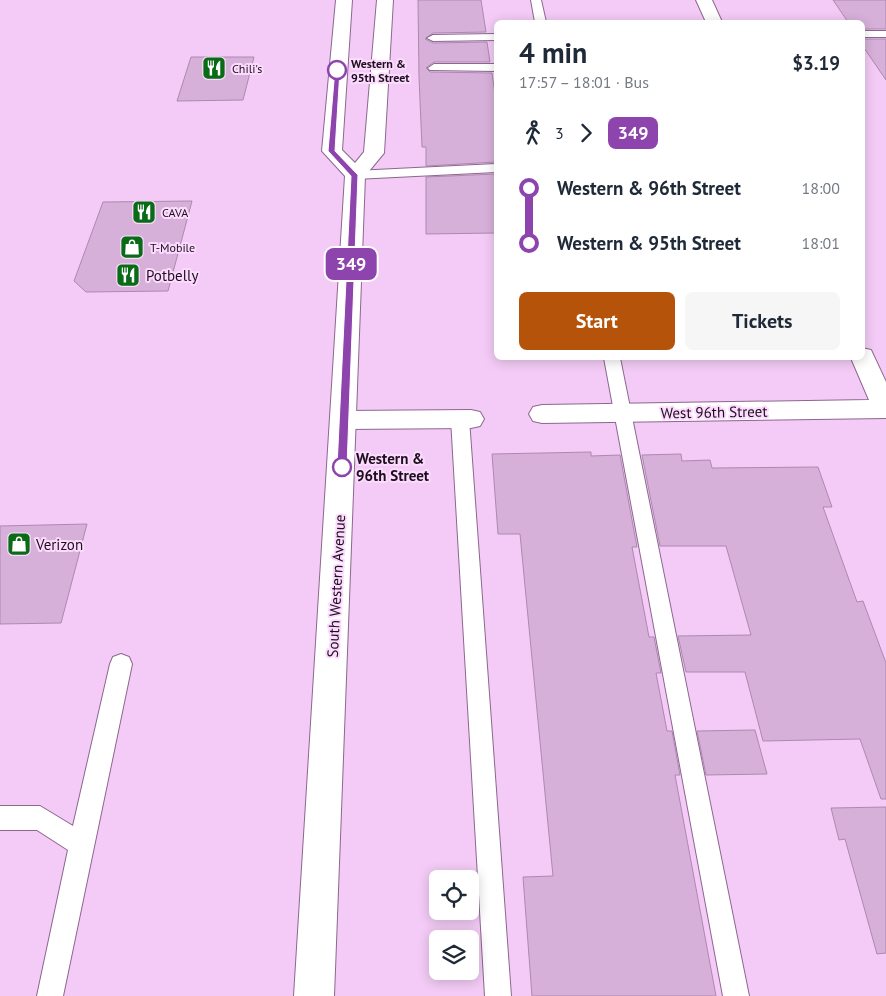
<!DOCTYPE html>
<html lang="en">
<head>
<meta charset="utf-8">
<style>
  :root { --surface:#fff; --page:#f6f6f7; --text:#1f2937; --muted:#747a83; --accent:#b45309 }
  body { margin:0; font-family:"PT Sans",sans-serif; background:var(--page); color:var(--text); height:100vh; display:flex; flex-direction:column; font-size:19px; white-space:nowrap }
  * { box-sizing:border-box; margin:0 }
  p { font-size:16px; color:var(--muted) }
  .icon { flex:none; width:28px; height:28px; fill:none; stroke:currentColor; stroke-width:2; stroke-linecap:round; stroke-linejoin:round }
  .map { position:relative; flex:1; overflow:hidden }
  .drawer { position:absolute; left:494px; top:20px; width:371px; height:340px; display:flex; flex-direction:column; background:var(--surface); border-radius:8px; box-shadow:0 2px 12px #0003 }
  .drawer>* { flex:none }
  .badge { padding:0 10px; border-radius:8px; font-size:18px; line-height:32px }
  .fabs { position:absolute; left:429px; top:870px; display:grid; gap:10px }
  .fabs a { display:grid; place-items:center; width:50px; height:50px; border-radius:8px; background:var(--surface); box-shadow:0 2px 12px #0003; font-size:25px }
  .map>.badge { position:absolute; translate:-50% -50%; box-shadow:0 0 0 2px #fff }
  .legs { display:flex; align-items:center; gap:8px; height:55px; padding:0 25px; font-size:16px }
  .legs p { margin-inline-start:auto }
  .overview { display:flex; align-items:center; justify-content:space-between; height:85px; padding:0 25px }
  h1 { font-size:28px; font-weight:700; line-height:38px }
  .button { display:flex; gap:10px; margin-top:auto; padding:10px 25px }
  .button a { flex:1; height:58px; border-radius:8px; background:var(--accent); color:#fff; font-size:20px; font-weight:700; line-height:58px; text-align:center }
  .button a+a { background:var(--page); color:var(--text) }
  ul { padding:0 25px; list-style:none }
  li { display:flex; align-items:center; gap:18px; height:55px; font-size:19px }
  li i { display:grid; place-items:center; width:8px; height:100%; margin:0 6px; background:currentColor }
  li i::after { content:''; width:12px; height:12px; margin:-6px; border:4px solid; border-radius:50%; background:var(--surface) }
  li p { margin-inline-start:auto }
  li:first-child i { background:linear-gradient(#0000 50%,currentColor 0) }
  li:last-child i { background:linear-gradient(currentColor 50%,#0000 0) }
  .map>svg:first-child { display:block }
</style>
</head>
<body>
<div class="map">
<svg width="886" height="996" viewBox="0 0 886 996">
  <rect width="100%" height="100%" fill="#f3cbf6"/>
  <path fill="#d7b0da" stroke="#ae88b1" d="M 418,0 L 481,0 L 486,32 L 433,33 L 425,39 L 433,43 L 487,42 L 490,62 L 434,62 L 426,68 L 430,72 L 492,73 L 496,101 L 496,162 L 426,166 L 426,147 L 422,147 L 419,77 Z
    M 833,0 L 886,0 L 886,29 L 862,29 L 862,22 L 848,22 Z
    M 862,39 L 886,39 L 886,80 L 862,45 Z
    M 191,57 L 254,57 L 243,100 L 177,101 Z
    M 496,174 L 496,233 L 426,234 L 426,177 Z
    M 192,201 L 168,291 L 86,292 L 74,281 L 103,202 Z
    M 591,452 L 591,456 L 620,455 L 637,547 L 632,547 L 649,637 L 654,637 L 661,673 L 656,673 L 667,731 L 672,731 L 680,775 L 675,775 L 716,996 L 532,996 L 523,877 L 553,876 L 520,534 L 498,534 L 492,454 Z
    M 681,454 L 682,461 L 710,460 L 712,468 L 818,467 L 832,507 L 823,507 L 857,602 L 863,601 L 886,663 L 886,799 L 881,799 L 860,739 L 763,741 L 745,672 L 686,672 L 678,636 L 751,635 L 726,546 L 660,546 L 642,455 Z
    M 87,524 L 61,623 L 0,624 L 0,526 Z
    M 755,730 L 767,774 L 706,775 L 697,731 Z
    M 886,807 L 886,953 L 877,954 L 845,839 L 839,840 L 831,808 Z"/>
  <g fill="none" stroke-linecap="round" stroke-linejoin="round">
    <g stroke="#8c678e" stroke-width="2">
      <path id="lane" d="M 531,0 L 541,0 L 546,22 L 535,22 Z
        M 862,31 L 886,31 L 886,37 L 862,37 Z
        M 496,34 L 496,40 L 433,41 L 427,38 L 433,35 Z
        M 434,64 L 496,64 L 496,71 L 430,70 L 428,68 Z
        M 496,164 L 496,172 L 355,179 L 348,175 L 355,171 Z
        M 604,358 L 620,358 L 749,996 L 723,996 Z
        M 460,413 L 466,414 L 469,419 L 511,996 L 485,996 L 451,419 L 454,414 Z
        M 121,654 L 129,657 L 132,664 L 63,996 L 37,996 L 68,850 L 37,830 L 0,830 L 0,806 L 40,806 L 73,826 L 110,664 L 113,657 Z"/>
    </g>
    <g stroke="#8c678e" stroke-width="2">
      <path id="street" d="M 696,0 L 712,0 L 722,22 L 706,22 Z
        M 862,348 L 871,350 L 886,382 L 886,418 L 542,423 L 533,421 L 529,414 L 533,407 L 542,405 L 869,400 L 851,358 L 862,358 Z
        M 471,410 L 480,412 L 484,419 L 480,426 L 471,428 L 344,429 L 335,427 L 331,420 L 335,413 L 344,411 Z"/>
    </g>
    <g stroke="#8c678e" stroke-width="2">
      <path id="secondary" d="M 336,0 L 352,0 L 342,150 L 355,163 L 364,152 L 377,0 L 393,0 L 384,153 L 365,176 L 334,996 L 294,996 L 345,176 L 322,151 Z"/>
    </g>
    <use href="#lane" fill="#fff" fill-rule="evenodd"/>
    <use href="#street" fill="#fff" fill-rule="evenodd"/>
    <use href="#secondary" fill="#fff" fill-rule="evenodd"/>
  </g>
  <path fill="#8e44ad" stroke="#fff" d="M 335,69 L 340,70 L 335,151 L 358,175 L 347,467 L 342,471 L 337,467 L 351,176 L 328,151 Z"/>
  <defs>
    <g id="restaurant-square" transform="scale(1.25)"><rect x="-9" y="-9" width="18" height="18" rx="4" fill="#0a6b17" stroke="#fcdbfe"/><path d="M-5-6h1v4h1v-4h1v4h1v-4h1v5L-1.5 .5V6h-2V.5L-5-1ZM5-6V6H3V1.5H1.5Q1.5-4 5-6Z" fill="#fff"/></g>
    <g id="shop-square" transform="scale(1.25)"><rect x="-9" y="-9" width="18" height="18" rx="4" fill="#0a6b17" stroke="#fcdbfe"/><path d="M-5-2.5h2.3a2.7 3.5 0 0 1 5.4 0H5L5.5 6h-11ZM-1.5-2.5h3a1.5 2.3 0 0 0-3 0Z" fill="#fff"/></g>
  </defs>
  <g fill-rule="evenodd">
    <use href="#restaurant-square" x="214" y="68"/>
    <use href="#restaurant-square" x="144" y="212"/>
    <use href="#shop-square" x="132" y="247"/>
    <use href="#restaurant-square" x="128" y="275"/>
    <use href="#shop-square" x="19" y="544"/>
  </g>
  <g fill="#fff" stroke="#8e44ad" stroke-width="2.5">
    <circle cx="337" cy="70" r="9"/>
    <circle cx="342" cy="467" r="9"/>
  </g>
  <g text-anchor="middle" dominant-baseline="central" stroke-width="4" stroke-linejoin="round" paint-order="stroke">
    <g font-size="12" font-weight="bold" fill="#1d0f1e" stroke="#fcdbfe" text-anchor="start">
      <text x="351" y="63">Western &amp;<tspan x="351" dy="14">95th Street</tspan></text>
    </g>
    <g font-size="12" fill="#1d0f1e" stroke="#fcdbfe" text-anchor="start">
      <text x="232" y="68">Chili's</text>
      <text x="162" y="212">CAVA</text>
      <text x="150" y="247">T-Mobile</text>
    </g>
    <g font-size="15" fill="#1d0f1e" stroke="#fcdbfe" text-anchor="start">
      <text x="146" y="275">Potbelly</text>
      <text x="36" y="544">Verizon</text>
    </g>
    <g font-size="15" fill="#1d0f1e" stroke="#fcdbfe">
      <text transform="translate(714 412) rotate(-1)">West 96th Street</text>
      <text transform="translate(336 586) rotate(-87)">South Western Avenue</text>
    </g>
    <g font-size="15" font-weight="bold" fill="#1d0f1e" stroke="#fcdbfe" text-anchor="start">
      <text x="356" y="458">Western &amp;<tspan x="356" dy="17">96th Street</tspan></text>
    </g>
  </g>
</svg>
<div class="fabs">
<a><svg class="icon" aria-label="locate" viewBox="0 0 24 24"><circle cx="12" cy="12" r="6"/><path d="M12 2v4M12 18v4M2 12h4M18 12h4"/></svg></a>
<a><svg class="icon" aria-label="layers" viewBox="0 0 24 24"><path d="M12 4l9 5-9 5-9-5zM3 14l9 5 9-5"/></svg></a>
</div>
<b class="badge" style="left:351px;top:264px;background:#8e44ad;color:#fff">349</b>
<section class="drawer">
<div class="overview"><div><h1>4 min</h1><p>17:57 – 18:01 · Bus</p></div><b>$3.19</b></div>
<div class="legs"><svg class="icon" aria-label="walk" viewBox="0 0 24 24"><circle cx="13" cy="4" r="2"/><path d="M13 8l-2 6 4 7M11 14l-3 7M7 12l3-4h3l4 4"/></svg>3<svg class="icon" aria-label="forward" viewBox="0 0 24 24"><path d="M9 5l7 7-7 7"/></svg><b class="badge" style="background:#8e44ad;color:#fff">349</b></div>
<ul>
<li><i style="color:#8e44ad"></i><b>Western &amp; 96th Street</b><p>18:00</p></li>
<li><i style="color:#8e44ad"></i><b>Western &amp; 95th Street</b><p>18:01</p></li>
</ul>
<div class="button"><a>Start</a><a>Tickets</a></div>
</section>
</div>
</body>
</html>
